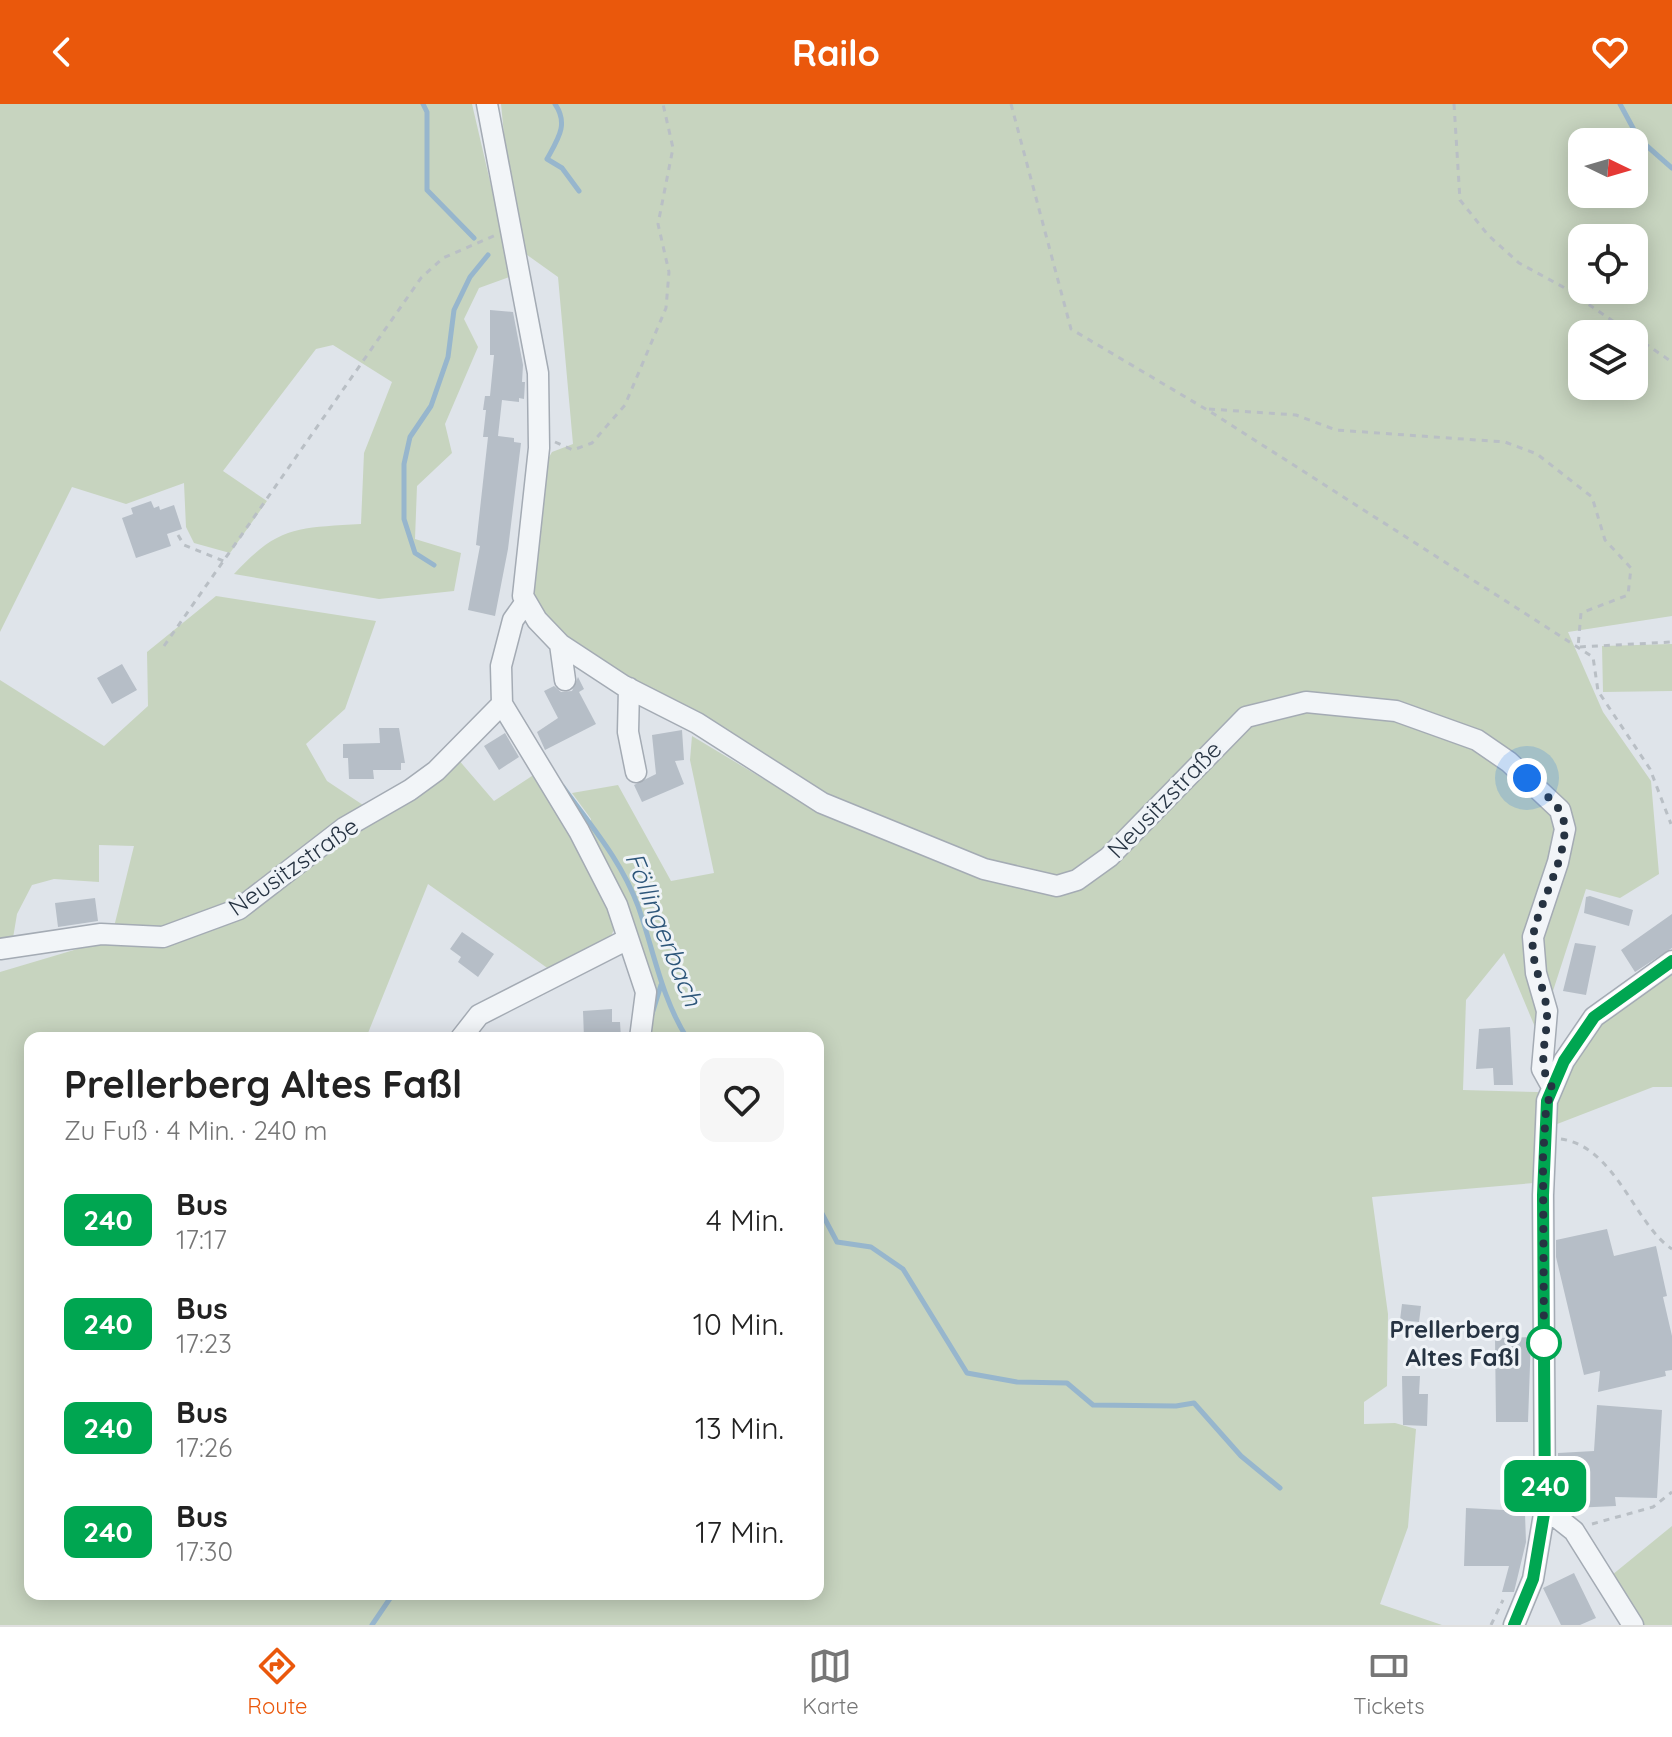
<!DOCTYPE html>
<html lang="de">
<head>
<meta charset="utf-8">
<style>
  :root { --surface:#fff; --page:#f6f6f6; --text:#222; --muted:#767676; --line:#e0e0e0; --accent:#ea580c }
  body { margin:0; font-family:Quicksand,sans-serif; background:var(--page); color:var(--text); height:100vh; display:flex; flex-direction:column; font-size:30px; white-space:nowrap }
  * { box-sizing:border-box; margin:0 }
  p { font-size:26px; color:var(--muted) }
  .icon { flex:none; width:44px; height:44px; fill:none; stroke:currentColor; stroke-width:2; stroke-linecap:round; stroke-linejoin:round }
  .map { position:relative; flex:1; overflow:hidden }
  .panel { position:absolute; left:24px; top:928px; width:800px; height:568px; display:flex; flex-direction:column; background:var(--surface); border-radius:16px; box-shadow:0 4px 20px #0003 }
  .panel>* { flex:none }
  .badge { padding:0 16px; border-radius:12px; font-size:28px; line-height:52px }
  .needle { width:52px; rotate:95deg }
  .fabs { position:absolute; left:1568px; top:24px; display:grid; gap:16px }
  .fabs a { display:grid; place-items:center; width:80px; height:80px; border-radius:16px; background:var(--surface); box-shadow:0 4px 20px #0003; font-size:40px }
  .you { position:absolute; width:40px; height:40px; margin:-20px; border:6px solid #fff; border-radius:50%; background:#1a73e8; box-shadow:0 0 0 12px #1a73e833 }
  .map>.badge { position:absolute; translate:-50% -50%; box-shadow:0 0 0 4px #fff }
  .round { display:grid; place-items:center; flex:none; width:84px; height:84px; border-radius:16px; background:var(--page) }
  .headline { display:flex; align-items:center; justify-content:space-between; height:136px; padding:0 40px }
  h1 { font-size:38px; font-weight:700; line-height:60px }
  ul { padding:0; list-style:none }
  li { display:flex; align-items:center; gap:24px; height:104px; padding:0 40px }
  li div { flex:1 }
  li b { display:block; font-size:30px }
  li em { font-style:normal }
  li .badge { min-width:88px; font-weight:700; text-align:center }
  header { display:flex; justify-content:space-between; align-items:center; height:104px; padding:0 40px; background:var(--accent); color:#fff; font-size:36px; font-weight:700 }
  .tabs { display:flex; justify-content:space-around; align-items:center; height:112px; border-top:2px solid var(--line); background:var(--surface); font-size:22px; color:var(--muted) }
  .tabs a { display:grid; justify-items:center; gap:4px }
  .tabs .on { color:var(--accent) }
  .map>svg:first-child { display:block }
</style>
</head>
<body>
<header><svg class="icon" aria-label="back" viewBox="0 0 24 24"><path d="M15 5l-7 7 7 7"/></svg>Railo<svg class="icon" aria-label="heart" viewBox="0 0 24 24"><path d="M12 20l-8-8c-3-5 5-10 8-4 3-6 11-1 8 4z"/></svg></header>
<div class="map">
<svg width="1672" height="1521" viewBox="0 0 1672 1521">
  <rect width="100%" height="100%" fill="#dfe4ea"/>
  <path fill="#c7d4bf" fill-rule="evenodd" d="M 0,0 L 472,0 L 512,172 L 479,184 L 464,215 L 478,243 L 445,320 L 452,349 L 417,382 L 415,435 L 461,449 L 454,487 L 379,495 L 234,470 C 279,421 298,424 361,420 L 364,349 L 392,278 L 333,241 L 316,245 L 223,367 L 267,397 L 230,449 L 194,439 L 186,423 L 184,379 L 126,400 L 72,383 L 0,528 Z
    M 501,0 L 1672,0 L 1672,512 L 1568,528 L 1603,608 L 1651,677 L 1659,770 L 1620,794 L 1586,785 L 1552,890 L 1535,923 L 1504,849 L 1466,896 L 1463,986 L 1538,988 L 1534,1079 L 1372,1093 L 1388,1210 L 1387,1282 L 1364,1298 L 1364,1320 L 1395,1319 L 1416,1325 L 1408,1423 L 1380,1500 L 1442,1521 L 0,1521 L 0,868 L 111,835 L 134,742 L 99,741 L 99,778 L 54,775 L 32,781 L 17,810 L 12,840 L 0,841 L 0,576 L 104,642 L 148,602 L 147,548 L 216,492 L 376,517 L 345,605 L 306,640 L 327,677 L 369,705 L 457,654 L 494,697 L 535,670 L 559,707 L 616,816 C 614,846 577,856 553,868 L 428,780 L 366,934 L 30,934 L 30,1490 L 818,1490 L 818,934 L 644,934 L 649,897 L 590,732 L 591,715 L 572,689 L 618,681 L 671,777 L 714,769 L 690,656 L 692,632 L 812,704 L 946,758 C 851,707 758,653 666,598 C 629,576 553,539 535,500 C 520,469 539,398 544,362 L 552,348 L 573,340 L 558,173 L 523,148 L 508,72 ZM 1582,38 L 1634,38 L 1634,90 L 1582,90 ZM 1582,134 L 1634,134 L 1634,186 L 1582,186 ZM 1582,230 L 1634,230 L 1634,282 L 1582,282 Z
    M 1672,540 L 1672,587 L 1603,588 L 1602,542 Z
    M 1672,868 L 1672,983 L 1653,983 L 1552,1022 L 1566,971 L 1595,923 Z
    M 1672,1422 L 1672,1521 L 1642,1521 L 1612,1471 Z"/>
  <g fill="none" stroke-linecap="round" stroke-linejoin="round">
    <path stroke="#97b6cd" stroke-width="5" d="M 423,0 L 427,8 L 427,86 L 474,134
      M 555,0 C 569,20 558,35 547,55 L 562,64 L 579,87
      M 1620,0 L 1639,35 L 1672,64
      M 434,461 L 415,449 L 404,415 L 404,360 L 410,333 L 431,302 L 448,253 L 454,206 L 470,173 L 488,151
      M 563,683 C 591,722 621,756 638,802 C 654,847 661,893 687,934
      M 652,910 L 661,881
      M 818,1102 L 837,1138 L 871,1143 L 903,1165 L 967,1269 L 1017,1278 L 1067,1279 L 1093,1301 L 1176,1302 L 1194,1299 L 1241,1352 L 1280,1384
      M 372,1521 L 393,1490"/>
  </g>
  <path fill="#b6bec7" d="M 490,206 L 513,208 L 523,261 L 522,278 L 525,278 L 524,295 L 519,294 L 519,298 L 502,296 L 498,332 L 514,334 L 514,338 L 521,339 L 508,445 L 495,512 L 468,506 L 480,442 L 476,441 L 488,333 L 483,333 L 486,306 L 483,306 L 485,292 L 490,292 L 494,251 L 490,251 Z
    M 151,397 L 154,404 L 159,402 L 160,406 L 174,401 L 182,425 L 167,430 L 171,442 L 136,454 L 122,414 L 133,410 L 131,404 Z
    M 122,560 L 137,586 L 112,600 L 97,574 Z
    M 578,573 L 584,585 L 579,588 L 596,620 L 545,646 L 537,628 L 558,614 L 544,587 L 554,582 L 561,588 L 572,587 Z
    M 379,624 L 399,624 L 405,659 L 401,659 L 401,666 L 373,666 L 374,675 L 349,675 L 348,654 L 343,654 L 343,640 L 380,639 Z
    M 682,626 L 684,656 L 675,657 L 684,680 L 642,698 L 634,681 L 656,670 L 652,631 Z
    M 505,629 L 519,653 L 499,666 L 484,642 Z
    M 1590,792 L 1633,806 L 1629,822 L 1584,809 L 1586,793 Z
    M 95,794 L 98,817 L 58,823 L 55,799 Z
    M 1672,810 L 1672,844 L 1635,868 L 1621,846 Z
    M 462,828 L 494,850 L 478,873 L 458,858 L 461,853 L 450,845 Z
    M 1575,839 L 1596,842 L 1586,891 L 1563,887 Z
    M 612,905 L 612,918 L 620,918 L 621,934 L 584,934 L 583,907 Z
    M 1510,923 L 1513,981 L 1494,981 L 1493,964 L 1476,965 L 1479,925 Z
    M 1607,1125 L 1614,1152 L 1656,1142 L 1667,1192 L 1663,1193 L 1672,1232 L 1672,1266 L 1665,1267 L 1666,1272 L 1598,1288 L 1600,1267 L 1584,1271 L 1556,1153 L 1556,1136 Z
    M 1402,1200 L 1421,1202 L 1419,1218 L 1400,1216 Z
    M 1531,1233 L 1528,1318 L 1496,1318 L 1495,1234 Z
    M 1402,1272 L 1420,1272 L 1419,1290 L 1428,1290 L 1427,1322 L 1403,1321 Z
    M 1597,1301 L 1662,1306 L 1657,1394 L 1615,1393 L 1616,1402 L 1572,1404 L 1571,1393 L 1558,1393 L 1558,1349 L 1594,1347 Z
    M 1505,1382 L 1526,1383 L 1526,1395 L 1532,1395 L 1531,1410 L 1525,1410 L 1526,1438 L 1514,1488 L 1502,1488 L 1509,1462 L 1464,1462 L 1466,1404 L 1504,1406 Z
    M 1574,1469 L 1596,1514 L 1580,1521 L 1561,1521 L 1543,1484 Z"/>
  <g fill="none" stroke-linecap="round" stroke-linejoin="round">
    <g stroke="#a4abb4" stroke-width="23">
      <path id="minor" d="M 487,0 L 538,269 L 539,344 L 523,492 L 537,516 L 560,540 L 624,582 L 697,619 L 822,699 L 984,765 L 1057,782 L 1077,776 L 1109,753 L 1246,613 L 1306,598 L 1396,607 L 1477,636 L 1509,658 L 1560,706 L 1565,725 L 1558,758 L 1533,833 L 1536,869 L 1547,907 L 1542,965 L 1552,983
        M 525,499 L 513,516 L 501,562 L 502,600 L 579,727 L 617,801 L 646,888 L 640,934
        M 560,540 L 565,576
        M 629,584 L 628,628 L 636,668
        M 0,845 L 101,830 L 163,833 L 239,805 L 344,724 L 410,686 L 436,667 L 502,600
        M 461,934 L 479,911 L 628,835
        M 1545,1404 L 1574,1427 L 1633,1521
        M 1514,1521 L 1533,1475 L 1545,1404 L 1543,1091 L 1547,997 L 1564,957 L 1594,913 L 1672,857"/>
    </g>
    <path stroke="#b9bfc5" stroke-width="3" stroke-dasharray="6 6" stroke-linecap="butt" d="M 1011,0 L 1071,225 L 1214,310 L 1593,553 L 1598,587 L 1650,665 L 1671,720
      M 1454,0 L 1460,96 L 1488,131 L 1519,159 L 1563,183 L 1632,230
      M 1634,232 L 1672,258
      M 1209,305 L 1296,311 L 1336,326 L 1505,338 L 1537,350 L 1592,393 L 1605,436 L 1631,464 L 1628,491 L 1581,509 L 1578,543 L 1672,538
      M 555,338 L 573,346 L 592,339 L 625,301 L 666,204 L 669,168 L 658,120 L 673,44 L 663,0
      M 178,431 L 184,441 L 226,458
      M 164,542 L 421,174 L 443,154 L 496,131
      M 1561,1035 C 1616,1043 1635,1121 1672,1145
      M 1592,1420 L 1653,1403 L 1672,1388
      M 1491,1521 L 1503,1496"/>
    <use href="#minor" stroke="#f2f5f8" stroke-width="20"/>
  </g>
  <g fill="none" stroke-linecap="round" stroke-linejoin="round">
    <g stroke="#fff" stroke-width="18">
      <path id="line" d="M 1514,1521 L 1533,1475 L 1545,1404 L 1543,1091 L 1547,997 L 1564,957 L 1594,913 L 1672,857"/>
    </g>
    <use href="#line" stroke="#00a651" stroke-width="12"/>
    <path stroke="#263342" stroke-width="8" stroke-dasharray="0 14.4" d="M 1527,674 C 1537,684 1550,693 1558,704 C 1581,734 1536,800 1533,834 C 1530,862 1547,885 1547,912 C 1547,937 1536,962 1552,983 L 1546,1006 L 1543,1054 L 1544,1239"/>
  </g>
  <circle fill="#fff" stroke="#00a651" stroke-width="4" cx="1544" cy="1239" r="16"/>
  <g text-anchor="middle" dominant-baseline="central" stroke-width="6" stroke-linejoin="round" paint-order="stroke">
    <g font-size="24" fill="#263342" stroke="#eff3f7">
      <text transform="translate(1164 695) rotate(-46)">Neusitzstraße</text>
      <text transform="translate(293 762) rotate(-35)">Neusitzstraße</text>
    </g>
    <g font-size="24" font-weight="bold" fill="#263342" stroke="#eff3f7" text-anchor="end">
      <text x="1520" y="1225">Prellerberg<tspan x="1520" dy="28">Altes Faßl</tspan></text>
    </g>
    <g font-size="26" font-style="italic" fill="#2d567a" stroke="#eff3f7">
      <text transform="translate(664 825) rotate(68)">Föllingerbach</text>
    </g>
  </g>
</svg>
<div class="fabs">
<a><svg class="needle" viewBox="-14 -14 28 28"><path d="M0-13l5 13h-10z" fill="#e53935"/><path d="M0 13l5-13h-10z" fill="#767676"/></svg></a>
<a><svg class="icon" aria-label="locate" viewBox="0 0 24 24"><circle cx="12" cy="12" r="6"/><path d="M12 2v4M12 18v4M2 12h4M18 12h4"/></svg></a>
<a><svg class="icon" aria-label="layers" viewBox="0 0 24 24"><path d="M12 4l9 5-9 5-9-5zM3 14l9 5 9-5"/></svg></a>
</div>
<div class="you" style="left:1527px;top:674px"></div>
<b class="badge" style="left:1545px;top:1382px;background:#00a651;color:#fff">240</b>
<section class="panel">
<div class="headline"><div><h1>Prellerberg Altes Faßl</h1><p>Zu Fuß · 4 Min. · 240 m</p></div><a class="round"><svg class="icon" aria-label="heart" viewBox="0 0 24 24"><path d="M12 20l-8-8c-3-5 5-10 8-4 3-6 11-1 8 4z"/></svg></a></div>
<ul>
<li><span class="badge" style="background:#00a651;color:#fff">240</span><div><b>Bus</b><p>17:17</p></div><em>4 Min.</em></li>
<li><span class="badge" style="background:#00a651;color:#fff">240</span><div><b>Bus</b><p>17:23</p></div><em>10 Min.</em></li>
<li><span class="badge" style="background:#00a651;color:#fff">240</span><div><b>Bus</b><p>17:26</p></div><em>13 Min.</em></li>
<li><span class="badge" style="background:#00a651;color:#fff">240</span><div><b>Bus</b><p>17:30</p></div><em>17 Min.</em></li>
</ul>
</section>
</div>
<nav class="tabs">
<a class="on"><svg class="icon" aria-label="directions" viewBox="0 0 24 24"><path d="M12 3l9 9-9 9-9-9zM9 14v-3h6M13 9l2 2-2 2"/></svg>Route</a>
<a><svg class="icon" aria-label="map" viewBox="0 0 24 24"><path d="M3 6l6-2 6 2 6-2v14l-6 2-6-2-6 2zM9 4v14M15 6v14"/></svg>Karte</a>
<a><svg class="icon" aria-label="tickets" viewBox="0 0 24 24"><path d="M3 7h18v10H3zM15 7v10"/></svg>Tickets</a>
</nav>
</body>
</html>
